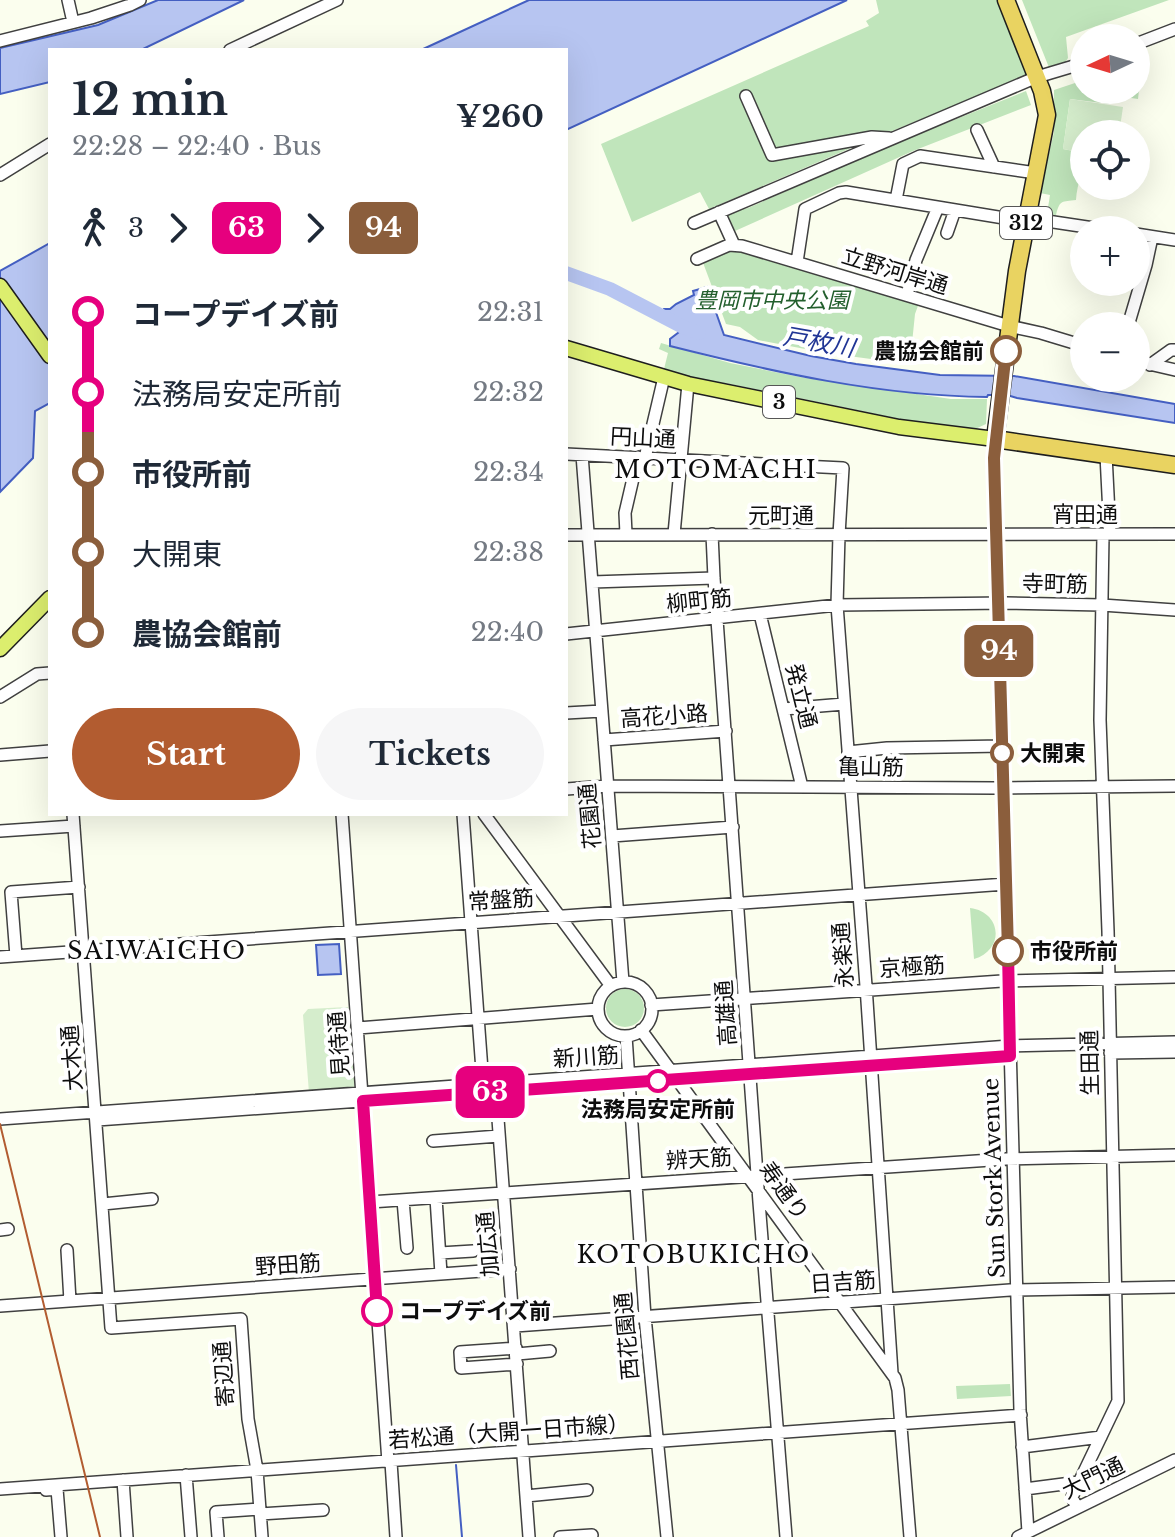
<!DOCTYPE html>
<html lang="en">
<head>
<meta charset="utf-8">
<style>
  :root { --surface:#fff; --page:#f6f6f7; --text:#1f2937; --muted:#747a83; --accent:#b25c30 }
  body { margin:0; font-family:"Libre Baskerville","Noto Sans JP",serif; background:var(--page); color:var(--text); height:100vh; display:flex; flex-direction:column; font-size:30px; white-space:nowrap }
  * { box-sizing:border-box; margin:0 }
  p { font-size:26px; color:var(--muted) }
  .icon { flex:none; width:44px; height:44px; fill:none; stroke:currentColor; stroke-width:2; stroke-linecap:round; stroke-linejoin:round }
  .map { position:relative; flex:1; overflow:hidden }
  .panel { position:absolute; left:48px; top:48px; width:520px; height:768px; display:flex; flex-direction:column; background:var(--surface); border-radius:0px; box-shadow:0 8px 32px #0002 }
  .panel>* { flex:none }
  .badge { padding:0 16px; border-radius:12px; font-size:28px; line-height:52px }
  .needle { width:52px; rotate:266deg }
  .buttons { position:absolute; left:1070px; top:24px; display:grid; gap:16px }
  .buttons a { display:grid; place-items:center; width:80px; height:80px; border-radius:50%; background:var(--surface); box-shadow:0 8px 32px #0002; font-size:40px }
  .map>.badge { position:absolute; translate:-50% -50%; box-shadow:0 0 0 4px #fff }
  .legs { display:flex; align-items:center; gap:12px; height:88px; padding:0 24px; font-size:26px }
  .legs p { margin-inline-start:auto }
  .head { display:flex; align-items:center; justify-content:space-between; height:136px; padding:0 24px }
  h1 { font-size:44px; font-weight:800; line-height:60px }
  .cta { display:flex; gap:16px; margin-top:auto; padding:16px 24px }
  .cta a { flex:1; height:92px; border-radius:48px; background:var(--accent); color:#fff; font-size:32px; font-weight:800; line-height:92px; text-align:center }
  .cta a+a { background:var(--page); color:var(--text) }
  ul { padding:0 24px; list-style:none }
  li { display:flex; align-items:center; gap:28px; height:80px; font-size:30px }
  li i { display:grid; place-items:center; width:12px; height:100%; margin:0 10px; background:currentColor }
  li i::after { content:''; width:20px; height:20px; margin:-10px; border:6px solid; border-radius:50%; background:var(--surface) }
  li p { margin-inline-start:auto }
  li:first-child i { background:linear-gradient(#0000 50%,currentColor 0) }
  li:last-child i { background:linear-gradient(currentColor 50%,#0000 0) }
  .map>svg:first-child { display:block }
</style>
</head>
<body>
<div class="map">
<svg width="1175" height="1537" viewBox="0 0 1175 1537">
  <rect width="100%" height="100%" fill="#fbfeee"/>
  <path fill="#c0e5bb" d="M 876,0 L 999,0 L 1030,75 L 865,142 L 709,209 L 700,192 L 632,222 L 601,144 L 869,26 L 866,21 L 879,13 Z
    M 1022,0 L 1169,0 L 1066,37 L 1068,58 L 1064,64 L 1050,70 Z
    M 1136,72 L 1141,73 L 1138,99 L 1117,96 L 1116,102 L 1111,101 L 1110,104 L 1070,99 L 1063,149 L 1084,153 C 1084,169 1077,183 1076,200 C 1062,202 1060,199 1056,215 L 1047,214 L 1050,195 L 1040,193 L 1054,132 L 1054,90 L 1084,80 L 1084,90 L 1136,90 Z
    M 1026,91 L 1031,105 L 913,151 L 735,231 L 727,213 L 748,208 L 889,146 Z
    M 736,248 L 919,303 L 915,314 L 911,353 L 901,363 L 826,353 L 758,340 L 740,327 L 726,324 L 702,260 Z
    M 661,343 L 730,363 L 800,377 L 951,399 L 987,399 L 986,424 L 971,431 L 924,424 L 730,384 L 689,377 L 664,369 L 668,353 L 659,349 Z
    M 970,908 C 1002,912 1005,950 974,959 Z
    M606 1008a19 19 0 1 1 38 0a19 19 0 1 1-38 0Z
    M 1010,1384 L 1011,1396 L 957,1399 L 956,1386 Z"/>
  <path fill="#d5edcc" d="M 1070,99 L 1123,107 L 1119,134 L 1084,134 L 1084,153 L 1063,149 Z
    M 348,1007 L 355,1090 L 309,1093 L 303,1015 L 308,1009 Z"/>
  <path fill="#b7c5f1" stroke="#445fc2" stroke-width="2" d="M 158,0 L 244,0 L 141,50 L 50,50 L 50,82 L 0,94 L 0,48 L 98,25 Z
    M 529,0 L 847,0 L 566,130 L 566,50 L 421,50 Z
    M 50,243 L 50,403 L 35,411 L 33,458 L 0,492 L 0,271 Z
    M 707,287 L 724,335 L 811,356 L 856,364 L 940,375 L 1014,376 L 1175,404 L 1175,423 L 1017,398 L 1007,395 L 988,395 L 987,397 C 880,396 773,372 670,346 L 670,339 L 683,329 L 678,321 L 662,315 L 664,309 L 670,309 L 676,304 L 694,295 L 693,291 Z
    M 339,944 L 341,974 L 318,975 L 316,945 Z"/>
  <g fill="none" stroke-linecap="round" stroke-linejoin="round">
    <path stroke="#445fc2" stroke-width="2" d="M 456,1465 L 462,1537"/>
    <path stroke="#b7c5f1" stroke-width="14" d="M 566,273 L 610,289 L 683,327 L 699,333"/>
    <g stroke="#404040" stroke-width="14">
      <path id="minor" d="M 68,0 L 73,22
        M 0,41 L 91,18 L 130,5 L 140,0
        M 1136,44 L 1175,29
        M 230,50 L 337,0
        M 746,96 L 772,155 L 872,137 L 889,138
        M 977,130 L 994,167
        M 0,175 L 50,144
        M 896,200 L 903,164 L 920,156 L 1036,173
        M 719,212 L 734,245
        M 694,223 L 1037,77 L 1084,63
        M 947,233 L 955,210
        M 1136,234 L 1175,240
        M 697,259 L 729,245 L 742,246 L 1009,326 L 1041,333 L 1084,346
        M 797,262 L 805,209 L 839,193 L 846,192 L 1010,219 L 1027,218 L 1107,230
        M 907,295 L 916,260 L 938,207
        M 1128,326 L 1146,265 L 1152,237
        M 1136,361 L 1175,370
        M 1150,365 L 1171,350 L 1175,350
        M 995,439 L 994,458 L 1020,1410 L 1028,1532
        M 566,454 L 843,468 L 839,535 L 837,605 L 866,986 L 892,1373
        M 582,455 L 623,982
        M 1106,455 L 1110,534
        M 645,458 L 664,377
        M 626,534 L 625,513 L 638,457
        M 674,534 L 688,384
        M 712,534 L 714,578 L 759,1202 L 786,1537
        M 566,535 L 1175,534
        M 592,582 L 714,578
        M 760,614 L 802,787
        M 566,634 L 837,605 L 1006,603 L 1102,605 L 1175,610
        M 0,697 L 37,674 L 50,673
        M 784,709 L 844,704
        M 566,713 L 602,711
        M 604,740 L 726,731
        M 848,752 L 887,748 L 1002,746
        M 0,755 L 50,751
        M 566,789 L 608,786 L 996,788 L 1175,786
        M 73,814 L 111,1328 L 241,1319 L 248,1419 L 257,1470 L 262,1537
        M 342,814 L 388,1462
        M 463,814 L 483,1084
        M 484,814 L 611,986
        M 0,831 L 74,826
        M 612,836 L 733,827
        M 16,956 L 11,892 L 79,887
        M 0,957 L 1006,884
        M598 1009a27 27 0 1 1 54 0a27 27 0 1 1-54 0Z
        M 651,1005 L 1002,981 L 1175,977
        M 358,1028 L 598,1009
        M 641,1030 L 895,1378 L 898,1390 L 910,1537
        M 626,1036 L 645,1317 L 667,1537
        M 1110,1053 L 1175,1052
        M 496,1092 L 529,1537
        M 0,1119 L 1010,1046 L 1175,1042
        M 97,1120 L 750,1073 L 1010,1056
        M 433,1141 L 499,1136
        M 436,1198 L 441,1274
        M 403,1200 L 407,1248
        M 370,1202 L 1006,1159 L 1175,1155
        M 103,1204 L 152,1199
        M 0,1230 L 8,1229
        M 67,1250 L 70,1301
        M 440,1253 L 473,1251
        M 0,1306 L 510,1269
        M 515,1326 L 1010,1290 L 1175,1287
        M 516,1348 L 460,1352 L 461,1368 L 517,1364
        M 517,1354 L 550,1351
        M 1022,1447 L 1101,1437
        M 391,1462 L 396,1537
        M 186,1475 L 191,1537
        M 123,1480 L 127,1537
        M 0,1489 L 1021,1415
        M 1025,1489 L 1079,1482
        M 46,1490 L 57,1489 L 61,1537
        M 526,1496 L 587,1490
        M 1077,1508 L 1072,1497 L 1118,1401 L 1108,931 L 1100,720 L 1103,535
        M 260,1514 L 323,1510
        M 218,1537 L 216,1512 L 260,1509
        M 560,1537 L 592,1535
        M 1018,1537 L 1175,1460"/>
    </g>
    <g stroke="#1e1e1e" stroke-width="17">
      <path id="major" d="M 0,286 L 50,356
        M 566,348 L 688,384 L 899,427 L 995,439
        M 0,649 L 50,598"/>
    </g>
    <g stroke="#1e1e1e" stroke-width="19">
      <path id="highway" d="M 1006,0 L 1042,91 L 1047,115 L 1017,271 L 995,439 L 1175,465"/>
    </g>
    <use href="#minor" stroke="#fff" stroke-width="11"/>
    <use href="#major" stroke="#dcee6e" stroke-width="14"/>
    <use href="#highway" stroke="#e9d361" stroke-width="16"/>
    <path stroke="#b25c30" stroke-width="2" d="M 0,1124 L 100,1537"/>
  </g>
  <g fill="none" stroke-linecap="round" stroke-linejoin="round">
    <g stroke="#fff" stroke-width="18">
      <path id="line-1" d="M 377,1311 L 363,1101 L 1010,1056 L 1008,951"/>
    </g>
    <g stroke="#fff" stroke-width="18">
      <path id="line-2" d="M 1006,351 L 994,458 L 1008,951"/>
    </g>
    <use href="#line-1" stroke="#e6007e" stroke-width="12"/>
    <use href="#line-2" stroke="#8b5e3c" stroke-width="12"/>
  </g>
  <g fill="#fff" stroke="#8b5e3c" stroke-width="4">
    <circle cx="1006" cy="351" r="14"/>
    <circle cx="1002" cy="753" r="10"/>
    <circle cx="1008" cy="951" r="14"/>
  </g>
  <g fill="#fff" stroke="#e6007e" stroke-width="4">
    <circle cx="658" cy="1081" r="10"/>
    <circle cx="377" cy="1311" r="14"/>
  </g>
  <g text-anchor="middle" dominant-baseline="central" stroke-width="8" stroke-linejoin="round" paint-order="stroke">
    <g fill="#fff" stroke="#565656" stroke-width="2">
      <rect x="1000" y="207" width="52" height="32" rx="6"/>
      <rect x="763" y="386" width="32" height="32" rx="6"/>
    </g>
    <g font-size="20" font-weight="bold" fill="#0d0d0d">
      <text x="1026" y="223">312</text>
      <text x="779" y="402">3</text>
    </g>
    <g font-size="22" fill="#0d0d0d" stroke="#fff">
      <text transform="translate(895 271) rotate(17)">立野河岸通</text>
      <text transform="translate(643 438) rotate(3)">円山通</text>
      <text x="1085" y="514">宵田通</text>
      <text x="781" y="515">元町通</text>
      <text transform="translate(1055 584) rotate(1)">寺町筋</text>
      <text transform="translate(699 601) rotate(-6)">柳町筋</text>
      <text transform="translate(801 696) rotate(76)">発立通</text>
      <text transform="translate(664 716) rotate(-4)">高花小路</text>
      <text transform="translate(871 767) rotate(1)">亀山筋</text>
      <text transform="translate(590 816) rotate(-95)">花園通</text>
      <text transform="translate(501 900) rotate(-4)">常盤筋</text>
      <text transform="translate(843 955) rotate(-94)">永楽通</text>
      <text transform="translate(912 967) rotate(-4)">京極筋</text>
      <text transform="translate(726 1013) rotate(-94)">高雄通</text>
      <text transform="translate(339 1044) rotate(-94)">見待通</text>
      <text transform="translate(586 1057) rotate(-4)">新川筋</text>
      <text transform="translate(72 1058) rotate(-94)">大木通</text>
      <text transform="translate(1090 1063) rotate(-91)">生田通</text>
      <text transform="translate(699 1159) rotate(-4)">辨天筋</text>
      <text transform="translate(994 1178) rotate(-92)">Sun Stork Avenue</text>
      <text transform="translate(784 1191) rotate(54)">寿通り</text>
      <text transform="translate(488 1244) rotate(-95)">加広通</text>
      <text transform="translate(288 1265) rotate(-4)">野田筋</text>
      <text transform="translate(843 1282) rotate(-4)">日吉筋</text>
      <text transform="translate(627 1336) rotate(-95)">西花園通</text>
      <text transform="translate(224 1374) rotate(-94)">寄辺通</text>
      <text transform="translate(509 1432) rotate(-4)">若松通（大開一日市線）</text>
      <text transform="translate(1093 1478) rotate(-26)">大門通</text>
    </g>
    <g font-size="22" font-style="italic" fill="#235f2d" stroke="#fff">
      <text x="772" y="300">豊岡市中央公園</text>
    </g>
    <g font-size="22" font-weight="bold" fill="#0d0d0d" stroke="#fff" text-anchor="start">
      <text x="984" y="351" text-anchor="end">農協会館前</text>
      <text x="1020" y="753">大開東</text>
      <text x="1030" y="951">市役所前</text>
      <text x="658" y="1109" text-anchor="middle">法務局安定所前</text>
      <text x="399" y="1311">コープデイズ前</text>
    </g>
    <g font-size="24" font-style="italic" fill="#203595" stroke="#fff">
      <text transform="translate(819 342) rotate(10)">戸枚川</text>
    </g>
    <g font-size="24" letter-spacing="2" fill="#0d0d0d" stroke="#fff">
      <text x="716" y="469">MOTOMACHI</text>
      <text x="157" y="950">SAIWAICHO</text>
      <text x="694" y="1254">KOTOBUKICHO</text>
    </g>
  </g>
</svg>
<div class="buttons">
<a><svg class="needle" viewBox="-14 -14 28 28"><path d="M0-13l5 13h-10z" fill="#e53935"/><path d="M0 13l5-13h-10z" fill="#747a83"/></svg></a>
<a><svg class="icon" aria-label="locate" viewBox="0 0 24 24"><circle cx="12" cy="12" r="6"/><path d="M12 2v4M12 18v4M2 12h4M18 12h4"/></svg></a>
<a>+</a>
<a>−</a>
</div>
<b class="badge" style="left:490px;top:1092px;background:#e6007e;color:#fff">63</b>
<b class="badge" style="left:999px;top:651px;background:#8b5e3c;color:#fff">94</b>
<section class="panel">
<div class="head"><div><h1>12 min</h1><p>22:28 – 22:40 · Bus</p></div><b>¥260</b></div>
<div class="legs"><svg class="icon" aria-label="walk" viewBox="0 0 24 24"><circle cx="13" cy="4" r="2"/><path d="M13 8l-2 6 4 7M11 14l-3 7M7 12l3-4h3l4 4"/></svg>3<svg class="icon" aria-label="forward" viewBox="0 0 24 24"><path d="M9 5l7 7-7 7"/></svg><b class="badge" style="background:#e6007e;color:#fff">63</b><svg class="icon" aria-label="forward" viewBox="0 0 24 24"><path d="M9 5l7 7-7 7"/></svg><b class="badge" style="background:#8b5e3c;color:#fff">94</b></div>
<ul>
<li><i style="color:#e6007e"></i><b>コープデイズ前</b><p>22:31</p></li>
<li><i style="color:#e6007e"></i><span>法務局安定所前</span><p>22:32</p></li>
<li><i style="color:#8b5e3c"></i><b>市役所前</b><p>22:34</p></li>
<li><i style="color:#8b5e3c"></i><span>大開東</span><p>22:38</p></li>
<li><i style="color:#8b5e3c"></i><b>農協会館前</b><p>22:40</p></li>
</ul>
<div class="cta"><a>Start</a><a>Tickets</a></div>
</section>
</div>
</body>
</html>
